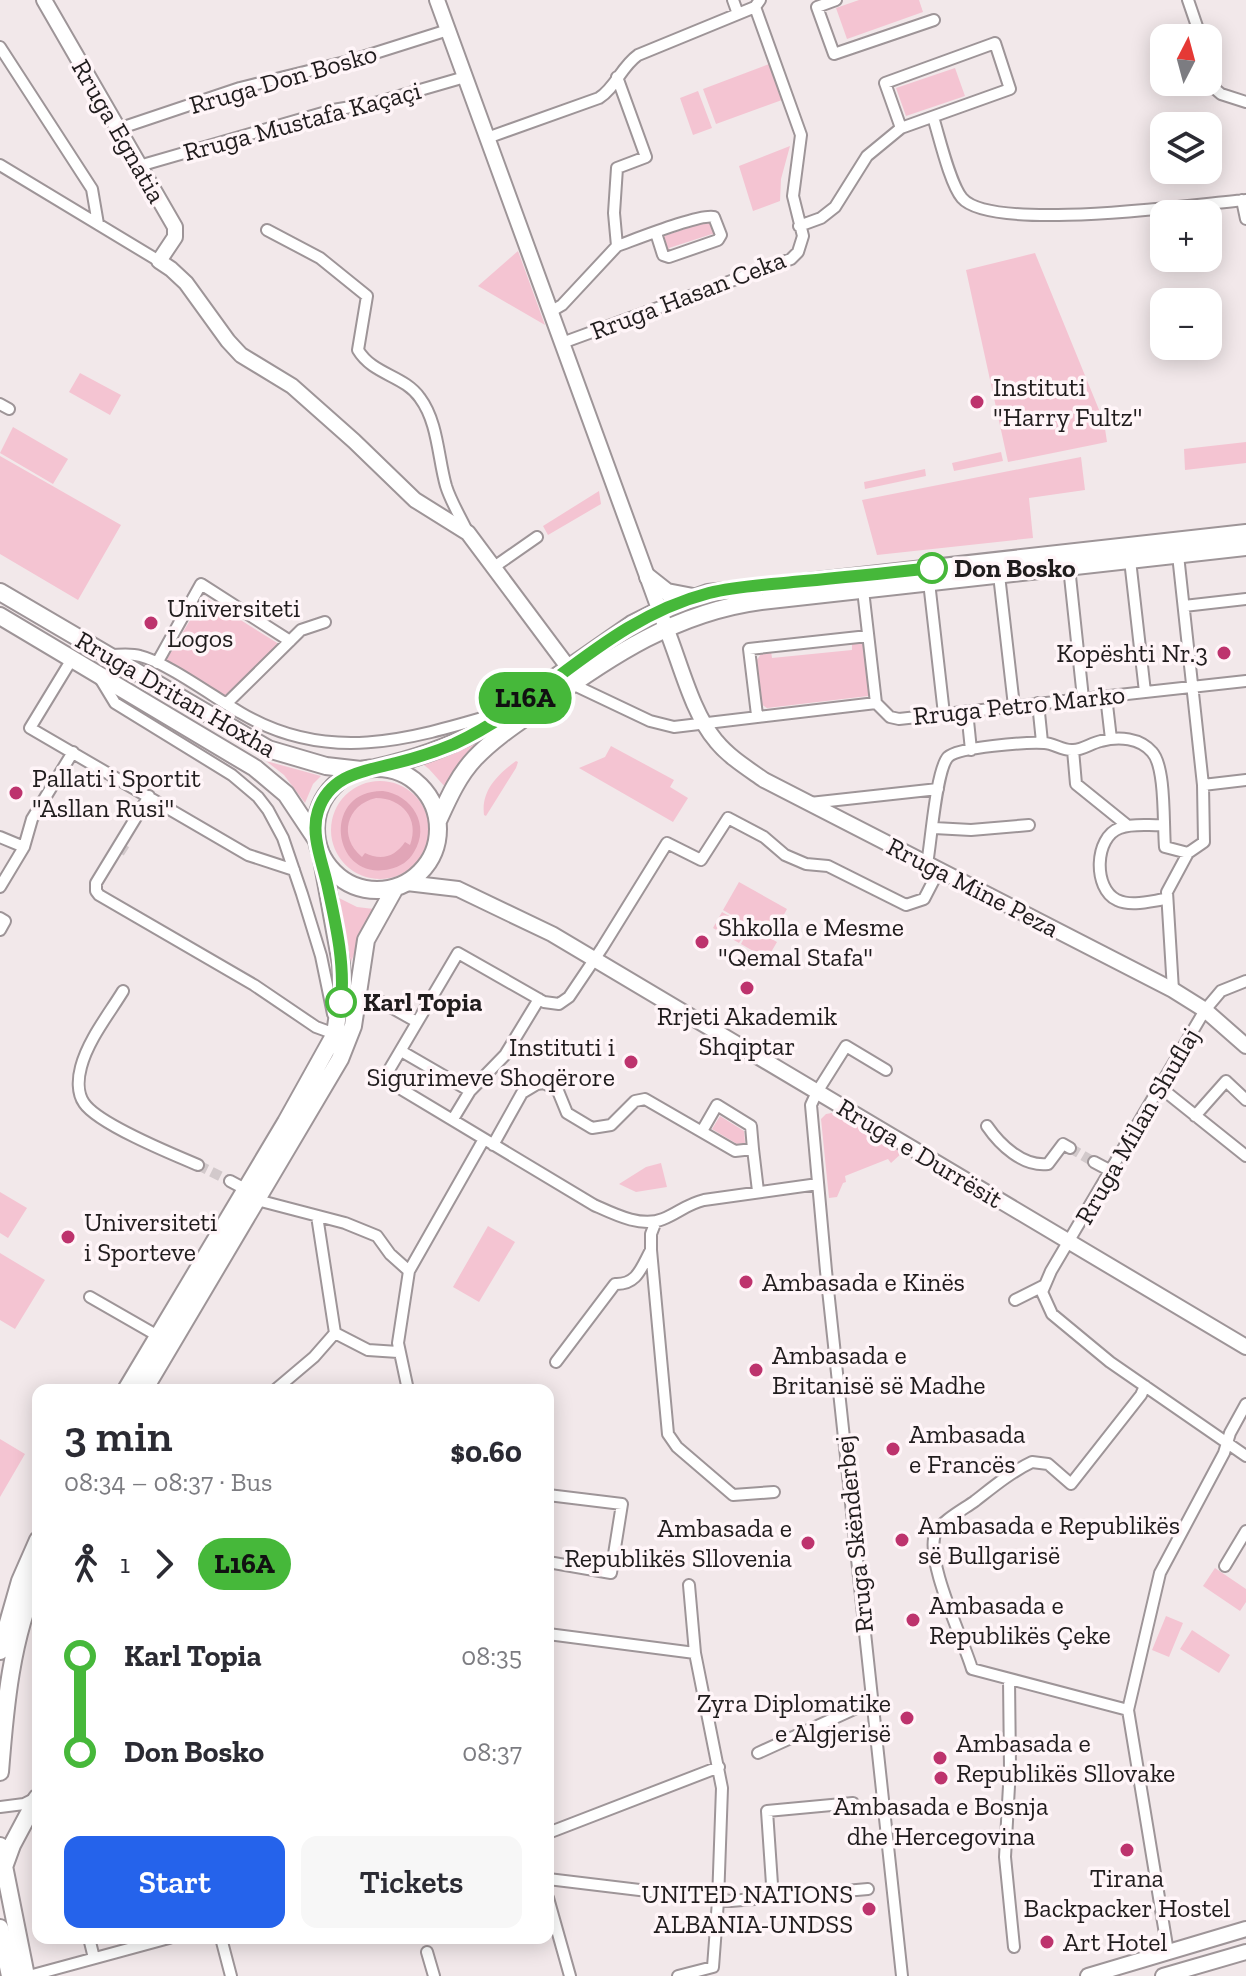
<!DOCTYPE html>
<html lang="en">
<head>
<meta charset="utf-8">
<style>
  :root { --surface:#fff; --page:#f7f7f7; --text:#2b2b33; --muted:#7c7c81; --accent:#2563eb }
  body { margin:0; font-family:"Zilla Slab",serif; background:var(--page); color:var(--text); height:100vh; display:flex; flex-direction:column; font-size:30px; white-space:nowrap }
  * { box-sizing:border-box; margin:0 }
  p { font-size:26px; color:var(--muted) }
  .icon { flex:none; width:44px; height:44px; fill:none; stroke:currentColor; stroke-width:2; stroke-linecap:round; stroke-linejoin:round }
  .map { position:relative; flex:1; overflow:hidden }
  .sheet { position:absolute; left:32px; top:1384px; width:522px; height:560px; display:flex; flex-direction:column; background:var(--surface); border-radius:16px; box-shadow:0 4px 20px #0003 }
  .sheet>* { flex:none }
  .badge { padding:0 16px; border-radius:26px; font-size:28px; line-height:52px }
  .needle { width:52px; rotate:6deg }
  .controls { position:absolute; left:1150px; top:24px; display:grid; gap:16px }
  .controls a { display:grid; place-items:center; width:72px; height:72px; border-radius:16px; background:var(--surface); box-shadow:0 4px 20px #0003; font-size:40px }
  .map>.badge { position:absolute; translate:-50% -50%; box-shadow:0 0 0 4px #fff }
  .legs { display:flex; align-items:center; gap:12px; height:88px; padding:0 32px; font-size:26px }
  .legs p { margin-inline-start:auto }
  .overview { display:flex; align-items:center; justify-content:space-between; height:136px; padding:0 32px }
  h1 { font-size:44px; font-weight:600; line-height:60px }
  .primary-button { display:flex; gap:16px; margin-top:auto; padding:16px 32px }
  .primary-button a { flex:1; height:92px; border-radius:16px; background:var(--accent); color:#fff; font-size:32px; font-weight:600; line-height:92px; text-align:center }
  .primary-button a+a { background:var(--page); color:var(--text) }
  ul { padding:0 32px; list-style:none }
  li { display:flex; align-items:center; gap:28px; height:96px; font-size:30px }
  li i { display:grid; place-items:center; width:12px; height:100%; margin:0 10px; background:currentColor }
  li i::after { content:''; width:20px; height:20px; margin:-10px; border:6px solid; border-radius:50%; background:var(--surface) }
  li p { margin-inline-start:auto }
  li:first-child i { background:linear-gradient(#0000 50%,currentColor 0) }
  li:last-child i { background:linear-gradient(currentColor 50%,#0000 0) }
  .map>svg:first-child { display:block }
</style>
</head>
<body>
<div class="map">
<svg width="1246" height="1976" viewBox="0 0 1246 1976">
  <rect width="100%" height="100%" fill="#f2e8ea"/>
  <path fill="#f4c4d2" d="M 859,0 L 919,0 L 923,12 L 847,39 L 836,8 Z
    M 769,64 L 782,100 L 716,124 L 703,89 Z
    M 955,68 L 965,96 L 906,116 L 896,88 Z
    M 698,91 L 712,128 L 693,135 L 680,98 Z
    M 790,146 L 781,179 L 780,201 L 753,211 L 739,166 Z
    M 711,220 L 717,235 L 714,237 L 712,234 L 669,248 L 670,253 L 668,254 L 664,236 Z
    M 518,251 L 545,325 L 478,286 Z
    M 1035,253 L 1104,422 L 1107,442 L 1008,462 L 966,270 Z
    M 80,373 L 121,395 L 110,415 L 69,392 Z
    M 13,427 L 68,459 L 53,484 L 0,453 Z
    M 1246,442 L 1246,463 L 1185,470 L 1184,449 Z
    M 1001,452 L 1003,461 L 954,471 L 952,463 Z
    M 0,456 L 121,525 L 78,600 L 0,554 Z
    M 1081,457 L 1085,490 L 1029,498 L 1033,538 L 877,555 L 862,500 Z
    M 925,469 L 926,476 L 865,489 L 864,482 Z
    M 599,491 L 601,504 L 548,535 L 543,526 Z
    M 204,597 L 282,646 L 226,698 L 165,662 Z
    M 862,642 L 864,645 L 870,693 L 868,696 L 767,708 L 761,704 L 757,660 L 762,652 L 771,651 L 772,658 L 852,650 L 852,643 Z
    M 493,733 L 463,759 L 446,788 L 429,769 L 420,762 L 452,753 Z
    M 611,746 L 674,780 L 670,787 L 688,798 L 673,822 L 579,768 L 605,757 Z
    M 266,761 L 321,776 L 313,784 L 305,803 L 284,775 Z
    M 516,761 L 518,762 L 516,768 L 486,816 L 484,815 C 481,791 497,775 516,761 Z
    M331 830a49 49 0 1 1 98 0a49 49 0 1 1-98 0Z
    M 739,882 L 787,909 L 771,938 L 723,910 Z
    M 339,898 L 357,907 L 374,909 L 364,928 L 351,962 Z
    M 722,912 L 749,927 L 739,943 L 713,928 Z
    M 750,927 L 777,942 L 767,959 L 741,944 Z
    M 838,1112 L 903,1152 L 891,1163 L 888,1159 L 845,1176 L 846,1182 L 843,1183 L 837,1197 L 829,1198 L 821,1119 L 826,1114 Z
    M 720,1116 L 744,1131 L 745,1143 L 737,1144 L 712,1129 Z
    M 661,1163 L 667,1187 L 636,1192 L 619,1184 L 646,1167 Z
    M 0,1192 L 27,1208 L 8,1238 L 0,1233 Z
    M 488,1226 L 515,1242 L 479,1302 L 453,1287 Z
    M 0,1253 L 45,1280 L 15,1329 L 0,1320 Z
    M 0,1439 L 25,1454 L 0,1497 Z
    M 1215,1568 L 1246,1589 L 1246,1602 L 1240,1611 L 1203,1586 Z
    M 1166,1616 L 1183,1623 L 1169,1657 L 1152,1650 Z
    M 1192,1630 L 1230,1655 L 1219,1673 L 1180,1649 Z"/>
  <path fill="#e1a5b7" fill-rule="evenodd" d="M 383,791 C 412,795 431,825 414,852 C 409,861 400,867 390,869 C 332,883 320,790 383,791 ZM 376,798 C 402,798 420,819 410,845 L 405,842 C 395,857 381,861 365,853 L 362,857 C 338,837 346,805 376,798 Z"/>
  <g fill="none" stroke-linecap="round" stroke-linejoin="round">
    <path stroke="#d2c9cb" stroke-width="10" stroke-dasharray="10 5" stroke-linecap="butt" d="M 118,846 L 129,853
      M 1070,1148 L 1094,1162
      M 198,1165 L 230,1181"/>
    <g stroke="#9e9598" stroke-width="14">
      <path id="street" d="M 733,0 L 738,14
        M 836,0 L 817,7 L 834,54 L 934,20
        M 1188,0 L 1201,38
        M 0,47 L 92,189 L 98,224
        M 1207,82 L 1221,94 L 1246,102
        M 933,117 C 939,136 950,184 962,198 C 992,233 1196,204 1246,200
        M 118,129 L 240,88 L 353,60 L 448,30
        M 487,138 L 599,98 C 616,87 621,67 638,55 L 755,7 L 760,0
        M 0,165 L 159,261
        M 139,166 L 333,110 L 375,103 L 465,77
        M 1242,200 L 1246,219
        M 799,226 L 821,218 L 835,207 L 867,156 L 901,128 L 1010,89 L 995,43 L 885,83 L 901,128
        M 267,230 L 320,258 L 367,296 L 358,350 C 373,375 404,375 420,398 C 438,422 438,458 446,486 C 451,502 460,516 467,531
        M 617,246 C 634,240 701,213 714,217 L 721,235 L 718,240 L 669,257 L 663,255 L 656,233
        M 550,312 L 562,305 L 617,246 L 614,213 L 617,168 L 646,157 L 617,77
        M 562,343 L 791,259 L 798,252 L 803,236 L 793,196 L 801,135 L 755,7
        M 0,404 L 9,409
        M 1130,560 L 1145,692
        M 494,567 L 537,537
        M 1069,567 L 1083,698
        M 999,575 L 1014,706
        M 929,582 L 944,714
        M 863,590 L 876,703
        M 1184,606 L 1246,599
        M 109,655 C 119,655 130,653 140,656 C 166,662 215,698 241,713 C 327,764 408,740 496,714
        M 72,659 L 30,728 L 248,855 L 294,870
        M 157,663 L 201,584 L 290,641
        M 98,675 L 115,703 L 232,775 L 258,797 L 268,810 L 283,838 L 302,894 L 321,956 L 333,1014
        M 572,684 L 650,721 L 674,727 L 876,703
        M 1106,696 L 1111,739
        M 876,703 L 890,717 L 899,719 L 1246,681
        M 1038,703 L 1042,742
        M 226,704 L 301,630 L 325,622
        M 967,711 L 971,750
        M 757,715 L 749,649 L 868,636
        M 1073,750 L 1076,784 L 1128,826
        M 1203,785 L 1246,780
        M 149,796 L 96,883 L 96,891 L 99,895 L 254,985 L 316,1027 L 335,1034 L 335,1030
        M 810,803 L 938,789
        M 1163,825 C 1150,826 1133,823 1120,828 C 1094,837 1093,889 1117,900 C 1131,907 1151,901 1166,899
        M 934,828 L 971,830 L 1029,825
        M 0,837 L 24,847
        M 927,864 C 931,843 936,770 948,757 C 958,747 1027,742 1044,743 C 1054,743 1062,751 1073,750 C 1083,750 1091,743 1101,741 C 1119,736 1140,738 1152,752 C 1166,767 1163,825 1165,847 L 1188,853
        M 0,887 L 24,847 L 32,819 L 73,752
        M 0,918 L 5,921 L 0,930
        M 1246,981 L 1221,991 L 1205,1010 L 1051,1271 L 1042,1292 L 1052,1314 L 1110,1362 L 1246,1456
        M 1173,990 L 1167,892 L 1188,853 L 1204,842 L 1203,785 L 1178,555
        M 123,991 C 109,1014 88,1040 81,1067 C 78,1078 77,1093 84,1103 C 98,1124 174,1155 198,1165
        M 359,1001 L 380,1001 L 417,1022
        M 401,1051 L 470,1091
        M 886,1070 L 846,1046 L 817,1092 L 811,1105 L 826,1271 L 902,1976
        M 1161,1088 L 1246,1156
        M 1195,1116 L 1226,1081 L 1246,1100
        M 453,1119 L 470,1091 L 505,1055 L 539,999
        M 987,1126 C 1000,1145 1023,1167 1048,1164 L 1063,1144 L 1070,1148
        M 702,1131 L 717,1105 L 751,1126 L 753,1149
        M 493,1145 L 522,1093 L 537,1084 L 544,1083 L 558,1091 L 567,1113 L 592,1128 L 611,1125 L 635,1101 L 645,1099 L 735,1151 L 753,1149 L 758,1191
        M 1094,1162 L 1111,1171
        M 230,1181 L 245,1189
        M 818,1184 L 704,1200 C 687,1204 678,1213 663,1219 C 641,1228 614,1214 594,1205 L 396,1086 L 391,1080 L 389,1070 L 458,953 L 544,1002 L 559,1004 L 569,997 L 602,948 L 667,843 L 701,860 L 728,818 L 764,837 L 785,855 L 806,864 L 828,866 L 906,905 L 924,899 L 939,870
        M 257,1200 L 345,1223 L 377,1236 L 390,1254 L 409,1271
        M 317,1216 L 335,1333
        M 656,1221 L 651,1234 L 651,1250 L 668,1434 L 677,1447 L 733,1495 L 774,1492
        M 90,1297 L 158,1336
        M 1015,1300 L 1043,1286
        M 335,1333 L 368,1350 L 398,1352
        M 556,1362 L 615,1284 C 637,1285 641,1268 651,1250
        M 275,1390 L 314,1357 L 335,1333
        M 408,1390 L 398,1343 L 409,1271 L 484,1139
        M 548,1495 L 622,1504 L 611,1573 L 548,1562
        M 1225,1566 L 1246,1531
        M 548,1634 L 695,1653
        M 1009,1679 L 1010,1768 L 1005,1857 L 1014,1947
        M 1128,1710 L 972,1669 C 964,1641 923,1557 936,1532 C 943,1520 964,1509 975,1501 C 993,1487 1011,1472 1032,1462 L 1048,1464 L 1071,1484 L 1141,1395 L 1145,1386
        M 758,1753 L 872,1701
        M 0,1807 L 24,1804 L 36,1798
        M 548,1833 L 719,1767
        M 548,1879 L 731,1901 L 868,1889
        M 548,1898 L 570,1976
        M 773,1899 L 767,1811 L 853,1803
        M 89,1938 L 94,1958
        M 221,1938 L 231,1976
        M 427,1952 L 434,1976
        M 1168,1952 L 1128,1710 L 1160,1573 L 1224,1453 L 1230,1433 L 1246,1404
        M 29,1976 L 169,1938
        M 678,1976 L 713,1967 L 718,1901 L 722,1788 L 695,1653 L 689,1585"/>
    </g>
    <g stroke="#9e9598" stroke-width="18">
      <path id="secondary" d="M 44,0 L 175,227 L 175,237 L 159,261 L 171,269 L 186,283 L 228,341 L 241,355 L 292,386 L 354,441 L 415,500 L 468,533 L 568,667
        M 437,0 L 666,628 C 680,662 692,713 716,741 C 729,757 747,768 764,780 L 1173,990 L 1205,1010 L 1246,1046
        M 407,883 L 458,889 L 552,934 L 1246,1347
        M 1088,1976 L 1246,1929
        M 1163,1976 L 1246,1952"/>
    </g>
    <g stroke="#9e9598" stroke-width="20">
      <path id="primary" d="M 648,577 L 667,592 L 693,597
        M 0,592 L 268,749 L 326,766 L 361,770
        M 0,616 L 255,768 L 286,794 L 316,839
        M316 829a61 61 0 1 1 122 0a61 61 0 1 1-122 0Z
        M 375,768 C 411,760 445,749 478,731 L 632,624 L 660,610 L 708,593 L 1246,533
        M 438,821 C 448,799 458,776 475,758 C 495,737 519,722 543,705 C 610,656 677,612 761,601 L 1246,547
        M 126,1390 L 286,1122 L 335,1034 L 342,986 L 341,964 L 321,854
        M 144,1390 L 340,1059 L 353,1026 L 366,940 L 395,888
        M 0,1651 L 20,1581 L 38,1540
        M 0,1772 C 5,1707 11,1638 38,1578
        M 0,1846 L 26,1976
        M 4,1867 L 12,1845 L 37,1798
        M 0,1928 L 10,1976"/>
    </g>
    <use href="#street" stroke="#fff" stroke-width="10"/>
    <use href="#secondary" stroke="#fff" stroke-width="14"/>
    <use href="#primary" stroke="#fff" stroke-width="16"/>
  </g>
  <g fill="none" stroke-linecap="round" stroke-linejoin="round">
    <g stroke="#fff" stroke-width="18">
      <path id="line-1" d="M 341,1002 C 345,964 336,925 328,888 C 323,863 310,835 318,811 C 330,774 365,771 396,763 C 416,758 435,752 454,744 C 545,702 605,620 709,593 C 736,586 765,585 793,582 C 839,578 885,573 932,568"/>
    </g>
    <use href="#line-1" stroke="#46b83a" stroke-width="12"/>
  </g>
  <g fill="#bd336d" stroke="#fff5f8" stroke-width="3">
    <circle cx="977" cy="402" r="8"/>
    <circle cx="151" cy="623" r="8"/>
    <circle cx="1224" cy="653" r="8"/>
    <circle cx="16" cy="793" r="8"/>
    <circle cx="702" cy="942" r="8"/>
    <circle cx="747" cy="988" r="8"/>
    <circle cx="631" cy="1062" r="8"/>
    <circle cx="68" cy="1237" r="8"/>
    <circle cx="746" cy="1282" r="8"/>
    <circle cx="756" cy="1370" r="8"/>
    <circle cx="893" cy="1449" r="8"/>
    <circle cx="902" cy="1540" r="8"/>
    <circle cx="808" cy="1543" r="8"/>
    <circle cx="913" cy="1620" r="8"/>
    <circle cx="907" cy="1718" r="8"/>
    <circle cx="940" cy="1758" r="8"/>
    <circle cx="941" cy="1778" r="8"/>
    <circle cx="1127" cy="1850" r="8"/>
    <circle cx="869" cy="1909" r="8"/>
    <circle cx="1047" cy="1942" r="8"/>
  </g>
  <g fill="#fff" stroke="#46b83a" stroke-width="4">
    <circle cx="932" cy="568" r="14"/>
    <circle cx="341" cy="1002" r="14"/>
  </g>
  <g text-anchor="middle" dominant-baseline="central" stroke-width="7" stroke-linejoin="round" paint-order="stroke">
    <g font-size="26" fill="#201c1d" stroke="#fff5f8">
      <text transform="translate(283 79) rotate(-16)">Rruga Don Bosko</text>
      <text transform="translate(302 121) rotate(-15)">Rruga Mustafa Kaçaçi</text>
      <text transform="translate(119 131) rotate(60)">Rruga Egnatia</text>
      <text transform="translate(688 295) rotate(-21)">Rruga Hasan Ceka</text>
      <text transform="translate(176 694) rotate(30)">Rruga Dritan Hoxha</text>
      <text transform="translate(1019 705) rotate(-6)">Rruga Petro Marko</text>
      <text transform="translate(973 887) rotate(27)">Rruga Mine Peza</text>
      <text transform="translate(1137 1126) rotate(-60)">Rruga Milan Shuflaj</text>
      <text transform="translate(920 1153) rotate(31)">Rruga e Durrësit</text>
      <text transform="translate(854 1534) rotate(-96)">Rruga Skënderbej</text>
    </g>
    <g font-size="26" fill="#201c1d" stroke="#fff5f8" text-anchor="start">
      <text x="993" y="387">Instituti<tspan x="993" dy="30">"Harry Fultz"</tspan></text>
      <text x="167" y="608">Universiteti<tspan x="167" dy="30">Logos</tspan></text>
      <text x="1208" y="653" text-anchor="end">Kopështi Nr.3</text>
      <text x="32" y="778">Pallati i Sportit<tspan x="32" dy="30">"Asllan Rusi"</tspan></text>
      <text x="718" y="927">Shkolla e Mesme<tspan x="718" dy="30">"Qemal Stafa"</tspan></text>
      <text x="747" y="1016" text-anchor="middle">Rrjeti Akademik<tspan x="747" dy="30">Shqiptar</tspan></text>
      <text x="615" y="1047" text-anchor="end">Instituti i<tspan x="615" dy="30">Sigurimeve Shoqërore</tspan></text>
      <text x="84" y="1222">Universiteti<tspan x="84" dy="30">i Sporteve</tspan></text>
      <text x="762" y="1282">Ambasada e Kinës</text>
      <text x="772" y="1355">Ambasada e<tspan x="772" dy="30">Britanisë së Madhe</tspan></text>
      <text x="909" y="1434">Ambasada<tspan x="909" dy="30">e Francës</tspan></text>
      <text x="918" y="1525">Ambasada e Republikës<tspan x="918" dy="30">së Bullgarisë</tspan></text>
      <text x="792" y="1528" text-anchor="end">Ambasada e<tspan x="792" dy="30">Republikës Sllovenia</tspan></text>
      <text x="929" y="1605">Ambasada e<tspan x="929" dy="30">Republikës Çeke</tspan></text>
      <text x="891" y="1703" text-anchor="end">Zyra Diplomatike<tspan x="891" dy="30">e Algjerisë</tspan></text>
      <text x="956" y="1743">Ambasada e<tspan x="956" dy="30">Republikës Sllovake</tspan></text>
      <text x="941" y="1806" text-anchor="middle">Ambasada e Bosnja<tspan x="941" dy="30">dhe Hercegovina</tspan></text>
      <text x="1127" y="1878" text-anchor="middle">Tirana<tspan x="1127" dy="30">Backpacker Hostel</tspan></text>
      <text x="853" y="1894" text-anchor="end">UNITED NATIONS<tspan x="853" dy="30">ALBANIA-UNDSS</tspan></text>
      <text x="1063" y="1942">Art Hotel</text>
    </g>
    <g font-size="26" font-weight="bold" fill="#201c1d" stroke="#fff5f8" text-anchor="start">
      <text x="954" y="568">Don Bosko</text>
      <text x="363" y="1002">Karl Topia</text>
    </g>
  </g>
</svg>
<div class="controls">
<a><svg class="needle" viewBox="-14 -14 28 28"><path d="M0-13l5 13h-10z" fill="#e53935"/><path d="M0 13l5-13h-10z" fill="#7c7c81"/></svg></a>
<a><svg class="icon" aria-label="layers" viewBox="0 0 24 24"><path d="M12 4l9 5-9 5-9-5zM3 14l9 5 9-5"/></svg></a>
<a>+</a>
<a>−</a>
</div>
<b class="badge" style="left:525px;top:698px;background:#46b83a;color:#111">L16A</b>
<section class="sheet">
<div class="overview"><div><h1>3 min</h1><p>08:34 – 08:37 · Bus</p></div><b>$0.60</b></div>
<div class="legs"><svg class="icon" aria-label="walk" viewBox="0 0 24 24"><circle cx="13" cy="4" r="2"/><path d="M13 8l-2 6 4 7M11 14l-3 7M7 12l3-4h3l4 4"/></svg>1<svg class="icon" aria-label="forward" viewBox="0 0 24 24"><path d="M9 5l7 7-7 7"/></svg><b class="badge" style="background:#46b83a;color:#111">L16A</b></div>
<ul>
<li><i style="color:#46b83a"></i><b>Karl Topia</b><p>08:35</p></li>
<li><i style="color:#46b83a"></i><b>Don Bosko</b><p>08:37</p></li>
</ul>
<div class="primary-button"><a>Start</a><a>Tickets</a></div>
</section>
</div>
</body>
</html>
